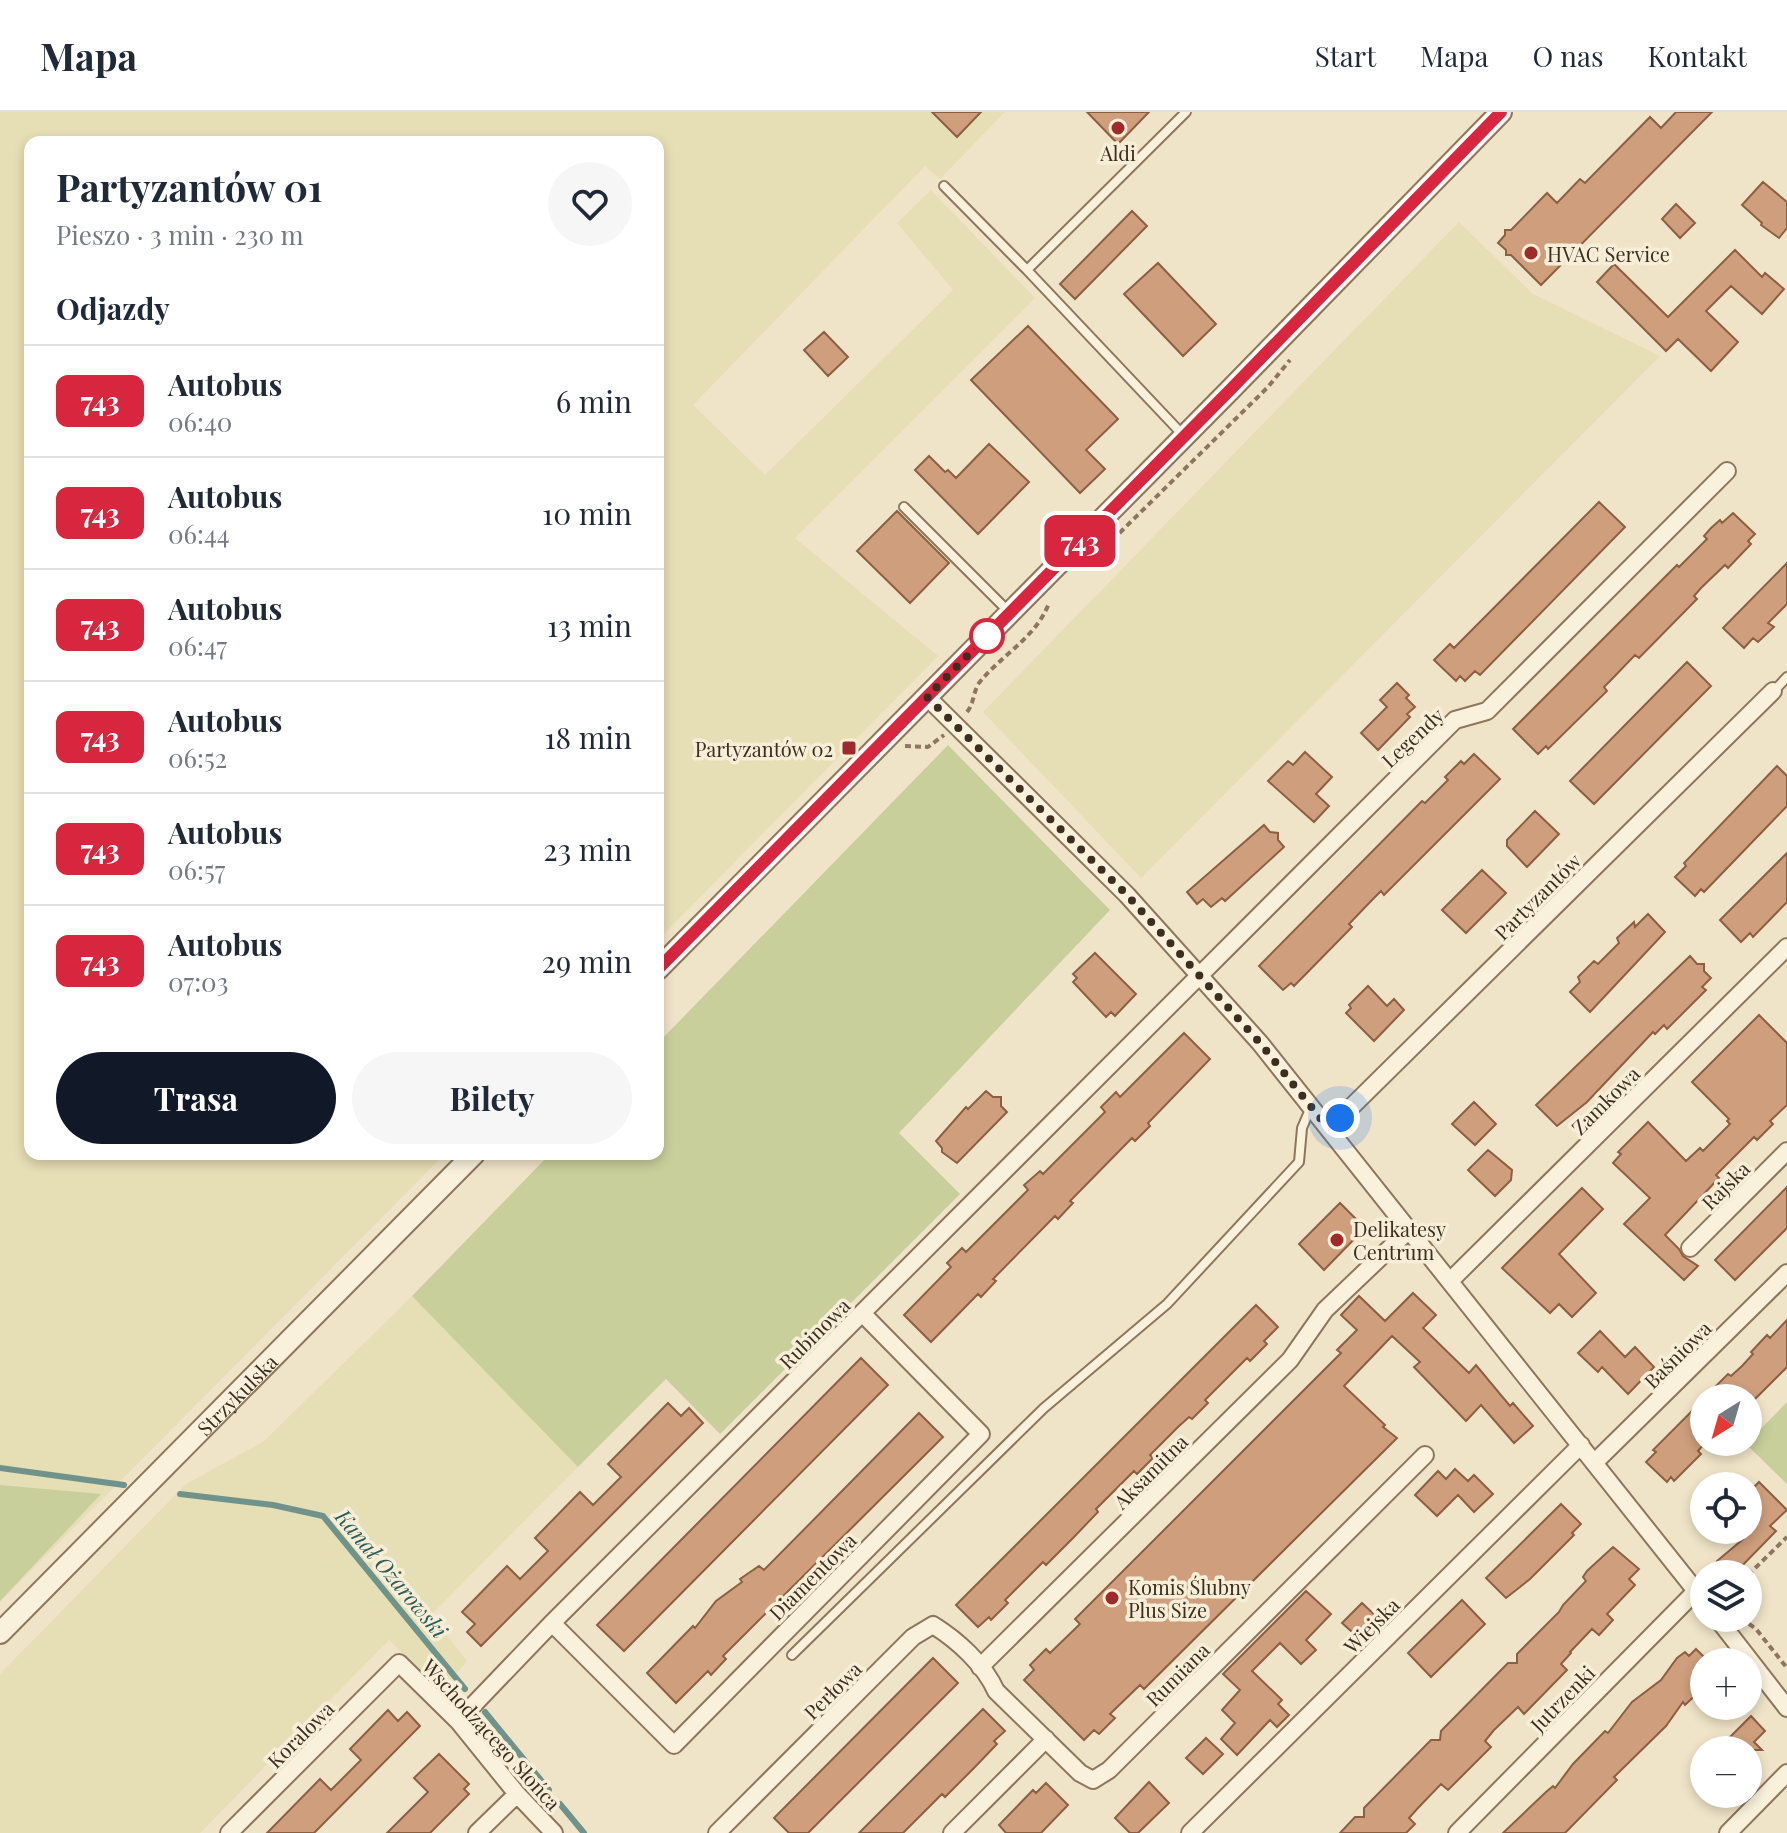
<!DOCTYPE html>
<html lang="pl">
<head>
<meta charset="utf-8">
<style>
  :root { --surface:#fff; --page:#f6f6f7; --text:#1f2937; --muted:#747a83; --line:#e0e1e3; --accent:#111827 }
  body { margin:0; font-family:"Playfair Display",serif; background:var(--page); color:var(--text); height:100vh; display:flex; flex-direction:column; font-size:30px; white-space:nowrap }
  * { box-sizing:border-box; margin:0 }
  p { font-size:26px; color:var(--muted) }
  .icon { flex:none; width:44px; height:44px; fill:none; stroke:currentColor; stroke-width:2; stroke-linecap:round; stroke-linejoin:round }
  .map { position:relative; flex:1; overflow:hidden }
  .panel { position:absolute; left:24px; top:24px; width:640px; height:1024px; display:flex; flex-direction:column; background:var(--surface); border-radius:16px; box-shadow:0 4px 12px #0003 }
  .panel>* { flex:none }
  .badge { padding:0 16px; border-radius:12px; font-size:28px; line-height:52px }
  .needle { width:52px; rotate:217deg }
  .tools { position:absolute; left:1690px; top:1272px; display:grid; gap:16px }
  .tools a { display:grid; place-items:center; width:72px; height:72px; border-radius:50%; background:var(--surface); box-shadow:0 4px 12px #0003; font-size:40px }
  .you { position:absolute; width:40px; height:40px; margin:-20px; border:6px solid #fff; border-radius:50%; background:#1a73e8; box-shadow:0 0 0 12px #1a73e833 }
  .map>.badge { position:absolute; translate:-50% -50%; box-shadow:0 0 0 4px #fff }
  h2 { padding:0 32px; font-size:30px; line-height:72px }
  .round { display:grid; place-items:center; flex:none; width:84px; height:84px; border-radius:42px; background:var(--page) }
  .head { display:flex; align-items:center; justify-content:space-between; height:136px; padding:0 32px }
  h1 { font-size:38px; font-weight:700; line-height:60px }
  .cta { display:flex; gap:16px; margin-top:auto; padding:16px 32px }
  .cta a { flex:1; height:92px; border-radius:48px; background:var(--accent); color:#fff; font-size:32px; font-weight:700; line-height:92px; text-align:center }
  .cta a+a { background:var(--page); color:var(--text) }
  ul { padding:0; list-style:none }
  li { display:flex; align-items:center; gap:24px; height:112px; padding:0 32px; border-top:2px solid var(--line) }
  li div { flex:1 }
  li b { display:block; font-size:30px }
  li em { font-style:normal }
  li .badge { min-width:88px; font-weight:700; text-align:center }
  header { display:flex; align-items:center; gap:48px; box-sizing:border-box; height:112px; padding:0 40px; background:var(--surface); border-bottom:2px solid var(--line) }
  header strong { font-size:38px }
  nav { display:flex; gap:44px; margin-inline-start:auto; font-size:28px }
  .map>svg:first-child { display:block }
</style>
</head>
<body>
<header>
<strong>Mapa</strong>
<nav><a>Start</a><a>Mapa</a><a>O nas</a><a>Kontakt</a></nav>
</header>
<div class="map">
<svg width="1787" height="1721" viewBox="0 0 1787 1721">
  <rect width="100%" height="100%" fill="#f0e4c8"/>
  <path fill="#e6deb5" d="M 0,0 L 1005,0 L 940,67 L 925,54 L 693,293 L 765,363 L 953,178 L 897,111 L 931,78 L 1035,186 L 795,426 L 938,544 L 658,828 L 658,30 L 30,30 L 30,1042 L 445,1042 L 0,1490 Z
    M 1459,110 L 1533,182 L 1660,244 L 1141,766 L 983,600 Z
    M 412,1184 L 578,1355 L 431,1503 L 467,1549 L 441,1579 L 389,1528 L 200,1721 L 0,1721 L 0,1562 L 186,1372 L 263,1330 Z"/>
  <path fill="#c9cf9b" d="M 948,633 L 1110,798 L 899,1021 L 960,1082 L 720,1322 L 666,1267 L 578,1355 L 412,1184 L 550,1042 L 658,1042 L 658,931 Z
    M 1787,1290 L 1787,1372 L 1746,1332 Z
    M 0,1373 L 101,1382 L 0,1489 Z"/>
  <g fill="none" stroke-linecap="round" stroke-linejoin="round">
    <path stroke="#6f938a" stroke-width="6" d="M 0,1356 L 124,1373
      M 180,1382 L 273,1393 L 323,1404 L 465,1577
      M 485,1600 L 549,1678
      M 560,1692 L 584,1721"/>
  </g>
  <path fill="#cf9f7d" stroke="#8d5f41" stroke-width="2" d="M 932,0 L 981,0 L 957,25 Z
    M 1087,0 L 1149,0 L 1118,32 Z
    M 1676,0 L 1712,0 L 1541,173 L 1511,143 L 1506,143 L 1506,138 L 1498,131 L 1505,123 L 1505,118 L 1511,118 L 1547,81 L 1557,91 L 1580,67 L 1585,71 L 1650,5 L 1661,16 Z
    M 1763,70 L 1787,90 L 1787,116 L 1779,126 L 1761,113 L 1762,111 L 1742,93 Z
    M 1676,92 L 1695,111 L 1680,126 L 1662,107 Z
    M 1132,99 L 1147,114 L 1075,187 L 1060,172 Z
    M 1735,138 L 1762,165 L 1765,161 L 1784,177 L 1762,202 L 1731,174 L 1706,199 L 1738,230 L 1711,259 L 1678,227 L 1666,239 L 1597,170 L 1614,152 L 1668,205 Z
    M 1158,151 L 1216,212 L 1183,244 L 1124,182 Z
    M 1028,214 L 1118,307 L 1086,338 L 1105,357 L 1080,381 L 971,268 Z
    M 824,220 L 848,245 L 828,264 L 804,238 Z
    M 989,332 L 1029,370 L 978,422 L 915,358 L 929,344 L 945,360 L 948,358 L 956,366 Z
    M 1599,390 L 1625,415 L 1480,563 L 1475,559 L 1465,569 L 1460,564 L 1456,569 L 1434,548 L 1450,532 L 1454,536 Z
    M 897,399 L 949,451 L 910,491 L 857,439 Z
    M 1733,401 L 1755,422 L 1748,429 L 1751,432 L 1728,456 L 1725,453 L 1701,476 L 1694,484 L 1697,487 L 1639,546 L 1635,543 L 1611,568 L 1604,575 L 1607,579 L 1548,637 L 1546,634 L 1538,642 L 1513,617 L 1677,453 L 1679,455 L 1707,427 L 1704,424 L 1711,416 L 1720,408 L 1722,411 Z
    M 1787,451 L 1787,492 L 1768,511 L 1774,515 L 1758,530 L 1753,526 L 1744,536 L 1723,516 Z
    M 1687,550 L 1711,574 L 1594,692 L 1570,669 Z
    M 1397,571 L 1409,583 L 1406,586 L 1415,595 L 1407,602 L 1410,605 L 1378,638 L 1361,621 L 1387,595 L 1380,588 Z
    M 1305,640 L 1332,665 L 1316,682 L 1329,694 L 1314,710 L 1268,669 L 1288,649 L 1293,653 Z
    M 1474,642 L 1500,667 L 1384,783 L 1381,779 L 1373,787 L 1349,812 L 1352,815 L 1294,874 L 1291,871 L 1283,878 L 1259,854 L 1422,689 L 1425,691 L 1448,668 L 1445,665 L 1461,649 L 1464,652 Z
    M 1777,654 L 1787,664 L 1787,694 L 1704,780 L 1701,777 L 1695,784 L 1675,765 L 1686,754 L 1684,751 Z
    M 1535,699 L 1559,722 L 1527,755 L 1507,734 L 1507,728 Z
    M 1264,713 L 1270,720 L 1278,721 L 1278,728 L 1284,735 L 1225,789 L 1222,786 L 1211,795 L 1203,787 L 1197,792 L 1187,780 Z
    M 1787,741 L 1787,790 L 1753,825 L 1750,821 L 1741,830 L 1720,808 Z
    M 1482,758 L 1506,781 L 1466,821 L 1442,798 Z
    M 1648,802 L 1665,820 L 1590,900 L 1570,880 L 1580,870 L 1578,865 L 1594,849 L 1598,852 L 1619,831 L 1617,826 L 1634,810 L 1635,815 Z
    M 1095,841 L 1136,882 L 1115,904 L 1111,900 L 1106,905 L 1073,870 L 1077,866 L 1073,862 Z
    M 1690,844 L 1697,852 L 1704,852 L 1704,859 L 1711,866 L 1702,875 L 1706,878 L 1667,917 L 1664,913 L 1655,922 L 1653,920 L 1587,990 L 1557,1014 L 1536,993 Z
    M 1368,874 L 1387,894 L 1394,887 L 1404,898 L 1374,929 L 1346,901 L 1351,896 L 1349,893 Z
    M 1759,903 L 1787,931 L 1787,993 L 1770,1009 L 1773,1012 L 1757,1028 L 1754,1025 L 1716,1063 L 1719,1066 L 1665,1123 L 1679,1137 L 1683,1144 L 1698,1154 L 1684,1168 L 1624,1112 L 1650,1086 L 1613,1051 L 1621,1042 L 1618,1040 L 1648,1010 L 1686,1049 L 1700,1036 L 1703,1039 L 1730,1012 L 1727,1009 L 1729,1007 L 1692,970 Z
    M 1184,921 L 1210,947 L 1148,1011 L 1150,1014 L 1135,1029 L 1132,1026 L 1070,1089 L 1073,1091 L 1058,1107 L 1055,1104 L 993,1167 L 996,1169 L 981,1185 L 978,1182 L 931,1230 L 904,1203 L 951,1155 L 947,1151 L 962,1136 L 966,1140 L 1028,1078 L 1024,1073 L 1040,1059 L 1043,1062 L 1105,1000 L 1101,995 L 1116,980 L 1120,985 Z
    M 986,979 L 993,985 L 1001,985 L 1001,994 L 1007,1000 L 957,1051 L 942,1040 L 942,1036 L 936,1029 L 966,995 L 968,997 Z
    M 1474,990 L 1496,1012 L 1475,1033 L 1452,1012 Z
    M 1488,1038 L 1512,1058 L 1511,1068 L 1495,1084 L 1468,1058 Z
    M 1787,1075 L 1787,1116 L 1735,1168 L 1715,1148 Z
    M 1582,1076 L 1603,1097 L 1559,1142 L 1596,1181 L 1572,1205 L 1559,1192 L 1550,1201 L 1502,1156 Z
    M 1340,1091 L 1365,1116 L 1324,1158 L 1299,1132 Z
    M 1413,1181 L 1436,1203 L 1423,1216 L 1469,1261 L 1476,1253 L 1510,1294 L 1513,1291 L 1533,1314 L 1514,1331 L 1481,1293 L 1466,1309 L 1414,1255 L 1420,1250 L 1392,1224 L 1344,1274 L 1385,1313 L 1383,1315 L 1397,1326 L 1144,1577 L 1140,1573 L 1110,1602 L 1115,1606 L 1099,1622 L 1094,1618 L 1084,1628 L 1024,1568 L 1034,1558 L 1030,1553 L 1046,1537 L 1050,1541 L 1080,1512 L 1075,1507 L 1341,1241 L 1337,1238 L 1357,1218 L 1341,1203 L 1359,1184 L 1385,1209 Z
    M 1256,1193 L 1278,1215 L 1264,1229 L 1267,1232 L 1250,1249 L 1247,1246 L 1205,1288 L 1208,1291 L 1192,1307 L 1189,1305 L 1178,1315 L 1150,1343 L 1153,1346 L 1137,1362 L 1134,1359 L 1096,1397 L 1098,1400 L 1073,1426 L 1046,1453 L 1043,1450 L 1005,1488 L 1008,1491 L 991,1508 L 989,1505 L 978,1515 L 956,1493 Z
    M 1787,1208 L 1787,1255 L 1748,1294 L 1748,1286 L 1704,1286 L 1728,1262 L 1731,1264 L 1742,1254 L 1753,1242 L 1751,1240 L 1767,1223 L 1770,1226 Z
    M 1600,1219 L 1625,1245 L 1635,1235 L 1654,1255 L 1628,1282 L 1602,1255 L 1598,1260 L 1578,1241 Z
    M 861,1246 L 888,1273 L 624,1539 L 597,1513 Z
    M 1704,1287 L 1704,1332 L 1698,1339 L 1701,1342 L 1674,1369 L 1671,1365 L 1667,1370 L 1646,1350 L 1656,1340 L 1653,1338 Z
    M 668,1291 L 681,1304 L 689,1296 L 703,1311 L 481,1534 L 467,1520 L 475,1512 L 462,1500 L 507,1454 L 520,1467 L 548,1439 L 535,1426 L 580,1380 L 593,1393 L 621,1365 L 608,1352 Z
    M 919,1301 L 943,1325 L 723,1544 L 726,1547 L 711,1563 L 708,1559 L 676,1591 L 647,1561 L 693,1514 L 695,1516 L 716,1489 L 742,1470 L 740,1467 L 759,1454 L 764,1458 Z
    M 1455,1357 L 1468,1369 L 1474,1363 L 1493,1382 L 1474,1400 L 1458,1383 L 1437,1404 L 1415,1383 L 1438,1359 L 1446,1367 Z
    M 1759,1370 L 1787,1398 L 1770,1414 L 1776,1419 L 1734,1462 L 1730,1462 L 1717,1449 L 1748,1423 L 1748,1381 Z
    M 1561,1392 L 1581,1412 L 1572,1421 L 1574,1423 L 1530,1467 L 1506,1486 L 1486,1466 Z
    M 1613,1435 L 1639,1457 L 1629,1467 L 1635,1473 L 1607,1502 L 1613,1508 L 1599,1523 L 1592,1517 L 1570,1540 L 1571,1541 L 1561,1552 L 1567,1558 L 1524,1602 L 1518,1595 L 1494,1618 L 1485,1629 L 1491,1635 L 1448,1678 L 1441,1672 L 1418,1696 L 1409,1706 L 1415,1712 L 1406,1721 L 1340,1721 L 1355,1705 L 1364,1705 L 1364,1696 L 1431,1628 L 1440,1628 L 1441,1619 L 1508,1551 L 1517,1551 L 1517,1542 L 1559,1500 L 1563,1493 L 1586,1469 L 1583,1465 L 1587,1459 Z
    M 1306,1479 L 1331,1502 L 1306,1528 L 1316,1538 L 1301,1552 L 1280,1531 L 1252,1559 L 1282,1588 L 1278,1592 L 1289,1603 L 1277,1615 L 1270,1608 L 1237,1643 L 1221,1627 L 1235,1611 L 1222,1598 L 1240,1578 L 1223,1562 Z
    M 1462,1488 L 1485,1512 L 1431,1565 L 1408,1541 Z
    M 1362,1491 L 1380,1508 L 1361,1528 L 1342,1511 Z
    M 1696,1537 L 1704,1545 L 1704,1575 L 1685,1593 L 1683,1590 L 1666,1614 L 1614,1665 L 1617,1668 L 1565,1721 L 1503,1721 L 1546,1680 L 1553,1674 L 1555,1676 L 1573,1652 L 1605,1619 L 1608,1621 L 1632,1590 L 1661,1568 L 1677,1546 L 1685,1540 L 1689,1544 Z
    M 933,1546 L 958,1571 L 808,1721 L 789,1721 L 774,1706 Z
    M 983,1597 L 1005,1619 L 994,1629 L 997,1632 L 973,1657 L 945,1685 L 942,1682 L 903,1721 L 859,1721 Z
    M 388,1598 L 398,1609 L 407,1600 L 420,1614 L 314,1721 L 267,1721 L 320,1667 L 331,1678 L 361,1648 L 350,1637 Z
    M 1751,1604 L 1765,1619 L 1754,1630 L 1762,1638 L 1723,1638 L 1733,1628 L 1730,1625 Z
    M 1206,1626 L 1223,1642 L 1203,1662 L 1186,1646 Z
    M 439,1642 L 469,1672 L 464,1677 L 469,1682 L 430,1721 L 387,1721 L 428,1680 L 414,1666 Z
    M 1149,1670 L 1169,1691 L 1138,1721 L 1130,1721 L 1115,1706 Z
    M 1046,1671 L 1068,1693 L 1041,1721 L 1006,1721 L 999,1713 L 1033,1678 L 1036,1681 Z"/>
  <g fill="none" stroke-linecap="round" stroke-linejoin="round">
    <g stroke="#8d765c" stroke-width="12">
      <path id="service" d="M 944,74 L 1027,158
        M 1183,323 L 1027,158 L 1186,0
        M 904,395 L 1009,500
        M 1774,579 L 1787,565
        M 792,1543 L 1044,1296 L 1167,1192 L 1299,1050 L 1302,1016 L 1311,995"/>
    </g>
    <g stroke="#8d765c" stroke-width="20">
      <path id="minor" d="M 927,585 L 1127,783 L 1260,931 L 1704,1489
        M 1329,1017 L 1773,579
        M 1690,1136 L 1787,1039
        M 1450,1169 L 1787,835
        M 1594,1351 L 1787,1161
        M 1717,1506 L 1787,1596
        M 552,1511 L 674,1633 L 981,1322 L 862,1201
        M 980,1555 L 1290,1248 L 1325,1198 L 1410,1117
        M 458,1609 L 552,1511 L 1455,608 L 1487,599 L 1727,359
        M 229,1721 L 399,1551 L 458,1609 L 517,1682 L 554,1721
        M 477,1721 L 517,1682
        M 717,1721 L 913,1525 L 933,1513 C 957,1528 984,1552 996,1579 L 1080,1661 L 1093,1668 L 1109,1658 L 1425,1343
        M 952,1721 L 1046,1627
        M 1190,1721 L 1581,1333
        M 1457,1721 L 1696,1479
        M 1728,1721 L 1787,1661"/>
    </g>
    <g stroke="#8d765c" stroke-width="24">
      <g id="tertiary">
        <path d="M 658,857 L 1231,277 L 1501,0"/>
        <path id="s1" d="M 0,1521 L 474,1042"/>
      </g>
    </g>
    <path stroke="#8d765c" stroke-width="4" stroke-dasharray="6 4" stroke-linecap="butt" d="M 1091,449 L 1268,275 L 1290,248
      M 967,600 C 974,592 973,580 979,571 C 1001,543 1036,526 1049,491
      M 905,634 L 928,635 L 944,623
      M 1748,1463 L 1787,1425
      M 1741,1506 L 1756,1517 L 1787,1556"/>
    <use href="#service" stroke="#faf1dc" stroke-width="8"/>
    <use href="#minor" stroke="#faf1dc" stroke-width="16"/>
    <use href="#tertiary" stroke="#faf1dc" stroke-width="20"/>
  </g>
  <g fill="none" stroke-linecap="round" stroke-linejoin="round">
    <g stroke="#fff" stroke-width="18">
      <path id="line" d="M 658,857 L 1231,277 L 1501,0"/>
    </g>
    <use href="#line" stroke="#d7263d" stroke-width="12"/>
    <path stroke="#3d2e20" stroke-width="8" stroke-dasharray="0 14.4" d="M 987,524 L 927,585 L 1127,783 L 1260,931 L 1329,1017 L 1340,1006"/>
  </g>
  <g fill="#9e2a2b" stroke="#f7eed8" stroke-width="3">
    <circle cx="1118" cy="16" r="8"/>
    <circle cx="1531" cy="141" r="8"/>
    <rect x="841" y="628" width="16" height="16" rx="4"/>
    <circle cx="1337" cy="1128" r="8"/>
    <circle cx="1112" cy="1486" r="8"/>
  </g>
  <circle fill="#fff" stroke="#d7263d" stroke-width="4" cx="987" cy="524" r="16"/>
  <g text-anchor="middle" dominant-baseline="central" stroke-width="7" stroke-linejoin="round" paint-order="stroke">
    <g font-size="20" fill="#3d2e20" stroke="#f7eed8" text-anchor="start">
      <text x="1118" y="40" text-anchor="middle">Aldi</text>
      <text x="1547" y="141">HVAC Service</text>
      <text x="833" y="636" text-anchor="end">Partyzantów 02</text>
      <text x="1353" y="1116">Delikatesy<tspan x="1353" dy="23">Centrum</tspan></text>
      <text x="1128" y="1474">Komis Ślubny<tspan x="1128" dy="23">Plus Size</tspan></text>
    </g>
    <g font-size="20" fill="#3d2e20" stroke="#f7eed8">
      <text transform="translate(1412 625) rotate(-43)">Legendy</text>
      <text transform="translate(1537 784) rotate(-45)">Partyzantów</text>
      <text transform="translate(1605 988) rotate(-45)">Zamkowa</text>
      <text transform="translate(1725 1073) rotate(-45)">Rajska</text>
      <text transform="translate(814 1221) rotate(-45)">Rubinowa</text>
      <text transform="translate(1677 1242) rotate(-45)">Baśniowa</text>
      <text stroke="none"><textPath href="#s1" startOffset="336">Strzykulska</textPath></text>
      <text transform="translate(1150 1359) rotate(-45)">Aksamitna</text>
      <text transform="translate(812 1464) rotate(-45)">Diamentowa</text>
      <text transform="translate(1371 1513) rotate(-45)">Wiejska</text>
      <text transform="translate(1177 1562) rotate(-45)">Rumiana</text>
      <text transform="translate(832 1578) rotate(-45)">Perłowa</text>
      <text transform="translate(1562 1586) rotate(-46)">Jutrzenki</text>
      <text transform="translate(300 1622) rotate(-45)">Koralowa</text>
      <text transform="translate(492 1622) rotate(48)">Wschodzącego Słońca</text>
    </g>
    <g font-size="22" font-style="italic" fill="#2f5d5a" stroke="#f7eed8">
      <text transform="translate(392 1461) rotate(50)">Kanał Ożarowski</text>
    </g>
  </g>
</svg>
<div class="tools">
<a><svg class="needle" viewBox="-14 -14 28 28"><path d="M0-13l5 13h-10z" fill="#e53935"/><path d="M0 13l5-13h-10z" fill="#747a83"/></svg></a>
<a><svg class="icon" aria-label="locate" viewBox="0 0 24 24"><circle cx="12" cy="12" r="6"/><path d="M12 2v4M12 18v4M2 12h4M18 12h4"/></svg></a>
<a><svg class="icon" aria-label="layers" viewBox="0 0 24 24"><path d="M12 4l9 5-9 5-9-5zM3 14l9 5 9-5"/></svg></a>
<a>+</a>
<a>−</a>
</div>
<div class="you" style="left:1340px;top:1006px"></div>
<b class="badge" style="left:1080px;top:429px;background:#d7263d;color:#fff">743</b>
<section class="panel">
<div class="head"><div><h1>Partyzantów 01</h1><p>Pieszo · 3 min · 230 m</p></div><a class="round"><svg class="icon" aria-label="heart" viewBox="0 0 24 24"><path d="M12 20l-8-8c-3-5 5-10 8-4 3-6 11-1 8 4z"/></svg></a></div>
<h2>Odjazdy</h2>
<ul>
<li><span class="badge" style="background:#d7263d;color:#fff">743</span><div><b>Autobus</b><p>06:40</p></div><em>6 min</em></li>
<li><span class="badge" style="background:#d7263d;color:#fff">743</span><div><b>Autobus</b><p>06:44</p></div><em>10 min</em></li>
<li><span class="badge" style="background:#d7263d;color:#fff">743</span><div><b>Autobus</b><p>06:47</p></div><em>13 min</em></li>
<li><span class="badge" style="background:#d7263d;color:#fff">743</span><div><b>Autobus</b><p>06:52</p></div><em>18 min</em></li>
<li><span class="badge" style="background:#d7263d;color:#fff">743</span><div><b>Autobus</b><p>06:57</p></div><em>23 min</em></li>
<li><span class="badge" style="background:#d7263d;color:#fff">743</span><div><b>Autobus</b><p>07:03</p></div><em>29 min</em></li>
</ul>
<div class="cta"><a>Trasa</a><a>Bilety</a></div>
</section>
</div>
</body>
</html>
